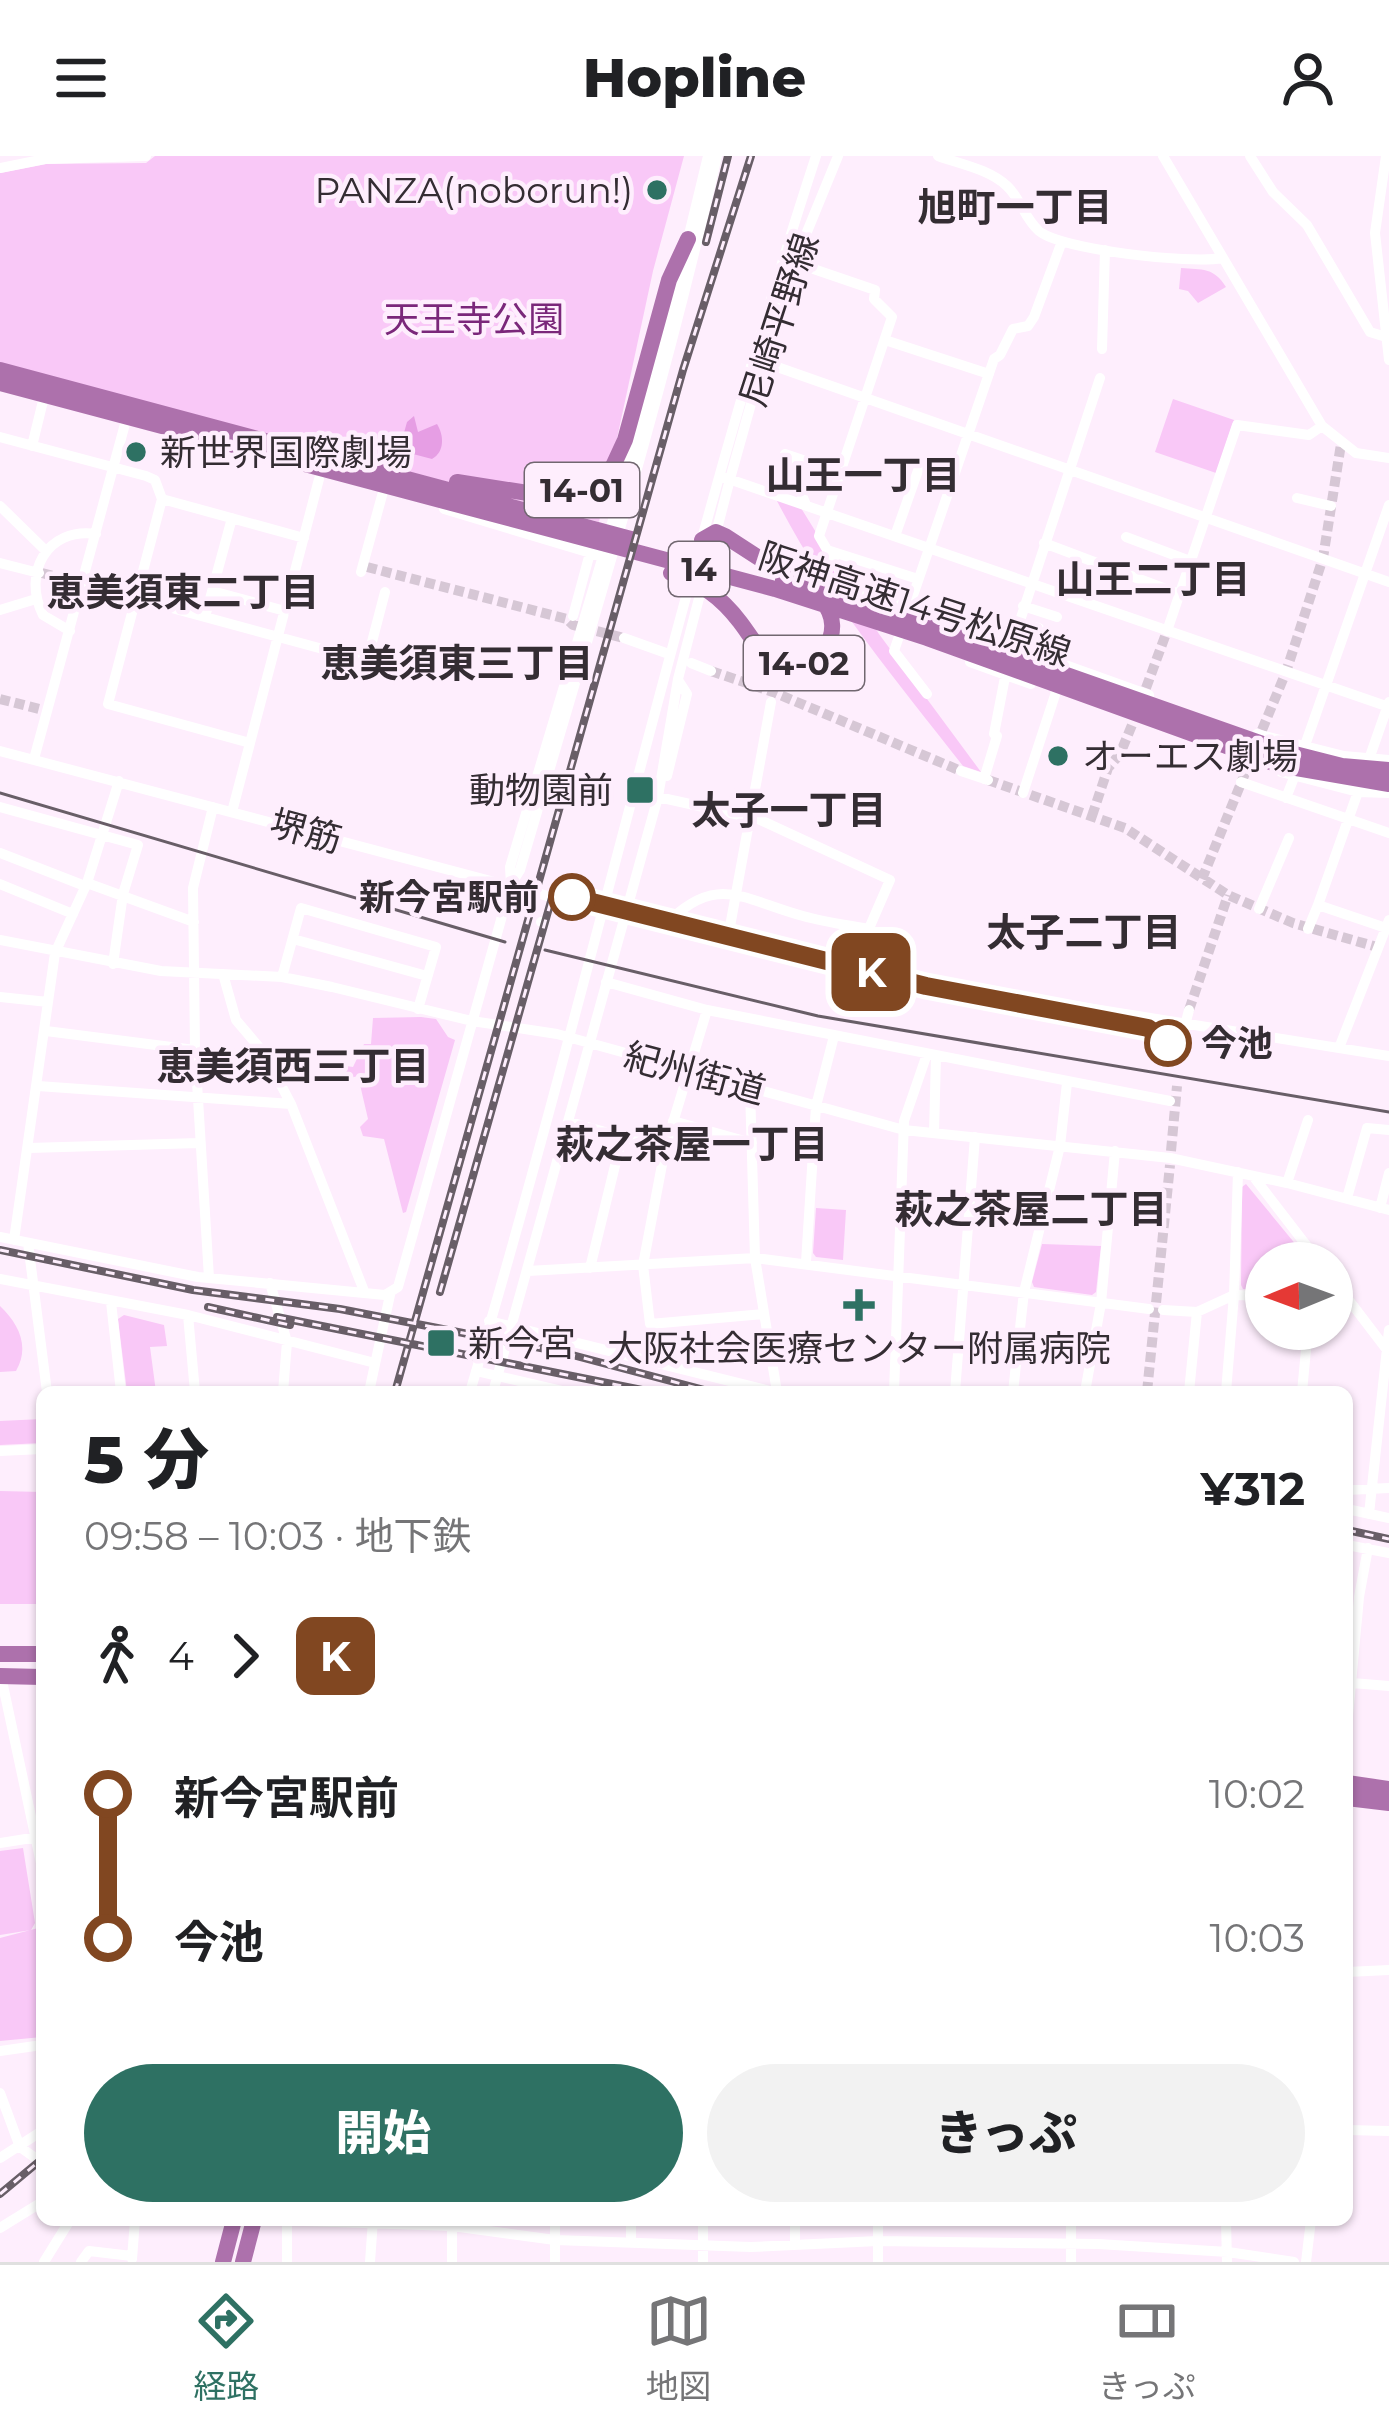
<!DOCTYPE html>
<html lang="ja">
<head>
<meta charset="utf-8">
<style>
  :root { --surface:#fff; --page:#f2f2f2; --text:#202124; --muted:#757577; --line:#e0e0e0; --accent:#2e7163 }
  body { margin:0; font-family:Montserrat,"Noto Sans JP",sans-serif; background:var(--page); color:var(--text); height:100vh; display:flex; flex-direction:column; font-size:45px; white-space:nowrap }
  * { box-sizing:border-box; margin:0 }
  p { font-size:39px; color:var(--muted) }
  .icon { flex:none; width:66px; height:66px; fill:none; stroke:currentColor; stroke-width:2; stroke-linecap:round; stroke-linejoin:round }
  .map { position:relative; flex:1; overflow:hidden }
  .panel { position:absolute; left:36px; top:1230px; width:1317px; height:840px; display:flex; flex-direction:column; background:var(--surface); border-radius:18px; box-shadow:0 3px 9px #0004 }
  .panel>* { flex:none }
  .badge { padding:0 24px; border-radius:18px; font-size:42px; line-height:78px }
  .needle { width:78px; rotate:269deg }
  .fabs { position:absolute; left:1245px; top:1086px; display:grid; gap:24px }
  .fabs a { display:grid; place-items:center; width:108px; height:108px; border-radius:50%; background:var(--surface); box-shadow:0 3px 9px #0004; font-size:60px }
  .map>.badge { position:absolute; translate:-50% -50%; box-shadow:0 0 0 6px #fff }
  .legs { display:flex; align-items:center; gap:18px; height:132px; padding:0 48px; font-size:39px }
  .legs p { margin-inline-start:auto }
  .head { display:flex; align-items:center; justify-content:space-between; height:204px; padding:0 48px }
  h1 { font-size:66px; font-weight:800; line-height:90px }
  .cta { display:flex; gap:24px; margin-top:auto; padding:24px 48px }
  .cta a { flex:1; height:138px; border-radius:72px; background:var(--accent); color:#fff; font-size:48px; font-weight:800; line-height:138px; text-align:center }
  .cta a+a { background:var(--page); color:var(--text) }
  ul { padding:0 48px; list-style:none }
  li { display:flex; align-items:center; gap:42px; height:144px; font-size:45px }
  li i { display:grid; place-items:center; width:18px; height:100%; margin:0 15px; background:currentColor }
  li i::after { content:''; width:30px; height:30px; margin:-15px; border:9px solid; border-radius:50%; background:var(--surface) }
  li p { margin-inline-start:auto }
  li:first-child i { background:linear-gradient(#0000 50%,currentColor 0) }
  li:last-child i { background:linear-gradient(currentColor 50%,#0000 0) }
  header { display:flex; justify-content:space-between; align-items:center; height:156px; padding:0 48px; background:var(--surface); font-size:54px; font-weight:800 }
  .menu { display:flex; justify-content:space-around; align-items:center; height:168px; border-top:3px solid var(--line); background:var(--surface); font-size:33px; color:var(--muted) }
  .menu a { display:grid; justify-items:center; gap:6px }
  .menu .on { color:var(--accent) }
  .map>svg:first-child { display:block }
</style>
</head>
<body>
<header><svg class="icon" aria-label="menu" viewBox="0 0 24 24"><path d="M4 6h16M4 12h16M4 18h16"/></svg>Hopline<svg class="icon" aria-label="person" viewBox="0 0 24 24"><circle cx="12" cy="8" r="4"/><path d="M4 21q1-7 8-7t8 7"/></svg></header>
<div class="map">
<svg width="1389" height="2106" viewBox="0 0 1389 2106">
  <rect width="100%" height="100%" fill="#feeefd"/>
  <path fill="#f9c8f7" d="M 155,0 L 684,0 L 653,115 L 599,366 L 0,208 L 0,17 L 46,8 L 146,7 Z
    M 1181,112 C 1202,114 1214,111 1226,131 L 1198,147 L 1188,135 L 1179,133 Z
    M 1173,243 L 1234,264 L 1216,317 L 1155,296 Z
    M 776,343 L 801,352 L 879,478 L 981,616 L 963,610 C 896,524 826,441 776,343 Z
    M 421,861 L 436,863 L 448,881 L 455,884 L 406,1056 L 403,1057 L 384,983 L 363,980 L 360,971 L 368,963 L 358,920 L 335,926 L 330,914 L 339,909 L 353,911 L 364,888 L 371,888 L 373,862 Z
    M 1246,1028 L 1311,1107 L 1266,1107 L 1266,1134 L 1243,1133 L 1241,1129 L 1242,1031 Z
    M 816,1052 L 846,1054 L 843,1104 L 816,1101 L 813,1097 Z
    M 1042,1088 L 1101,1090 L 1096,1136 L 1092,1139 L 1034,1131 L 1032,1126 Z
    M 0,1150 C 19,1168 30,1191 16,1215 L 0,1216 Z
    M 124,1159 L 164,1169 L 167,1190 L 150,1191 L 156,1236 L 127,1236 L 118,1163 Z
    M 42,1263 L 42,1287 L 0,1289 L 0,1265 Z
    M 0,1335 L 42,1336 L 42,1448 L 0,1448 Z
    M 23,1692 L 35,1767 L 31,1774 L 0,1779 L 0,1695 Z
    M 42,1771 L 42,1881 L 0,1885 L 0,1782 Z"/>
  <path fill="#e69ee4" d="M 414,260 L 418,276 L 437,268 C 444,279 445,296 432,303 L 413,298 L 402,284 L 407,266 Z"/>
  <g fill="none" stroke-linecap="round" stroke-linejoin="round">
    <path stroke="#d6c7d5" stroke-width="10" stroke-dasharray="10 5" stroke-linecap="butt" d="M 367,411 L 567,463 L 573,469 L 624,482
      M 42,417 L 76,426
      M 711,515 L 773,536 L 961,615
      M 1146,532 L 1167,475
      M 0,543 L 43,554
      M 1262,574 L 1286,516 L 1323,402 L 1341,288
      M 988,624 L 1125,672 L 1228,739 L 1293,767 L 1377,791
      M 1092,660 L 1108,612 L 1120,598 L 1132,569
      M 1202,723 L 1248,610
      M 1189,854 L 1228,739
      M 1171,995 L 1177,930
      M 1147,1236 L 1170,1009"/>
    <path stroke="#fff" stroke-width="10" d="M 938,0 C 960,8 989,13 1007,30 C 1021,43 1024,62 1039,75 C 1062,94 1190,108 1222,102
      M 1163,0 L 1322,270 L 1356,297 L 1389,302
      M 1250,0 L 1273,36 L 1307,69 L 1370,176 L 1386,181
      M 1386,0 L 1375,77 L 1389,204
      M 0,12 L 45,3 L 146,0
      M 687,87 L 708,0
      M 793,106 L 875,134 L 874,143 L 892,161 L 819,380 L 846,426
      M 888,185 L 989,218
      M 1102,193 L 1105,94
      M 763,206 L 1389,426
      M 0,281 L 146,320 L 155,324 L 162,343
      M 32,290 L 43,245
      M 785,298 L 841,317
      M 785,298 L 806,349
      M 723,321 L 1389,551
      M 1297,342 L 1331,350
      M 162,343 L 108,548 L 250,587
      M 162,343 L 304,382
      M 0,350 L 45,394
      M 444,353 L 604,401
      M 895,380 L 921,306 L 954,317
      M 1126,381 L 1190,405
      M 1044,387 L 1179,438
      M 827,394 L 918,423
      M 0,407 L 39,417
      M 361,416 L 383,336
      M 76,426 L 367,505 L 385,436
      M 212,435 L 285,455
      M 859,435 L 1149,539
      M 1023,450 L 1057,461
      M 0,454 L 36,443
      M 573,460 L 590,397
      M 205,461 L 232,362
      M 1018,467 L 1039,472
      M 70,475 L 43,459 C 22,417 47,371 96,378
      M 1167,475 L 1237,269 L 1309,279 L 1322,270
      M 624,482 L 666,497
      M 1011,492 L 1100,222
      M 970,506 L 1031,528
      M 691,507 L 711,515
      M 927,538 L 894,495 L 994,203 L 1000,199 L 1013,173 L 1028,170 L 1034,161 L 1061,88
      M 1257,578 L 1344,600 L 1389,604
      M 0,595 L 793,805 L 1389,900
      M 1303,595 L 1389,349
      M 34,603 L 125,268
      M 1368,606 L 1389,546
      M 961,615 L 988,624
      M 1281,616 L 1358,636 L 1389,637
      M 667,620 L 687,538 L 678,524
      M 984,623 L 997,580 L 994,578 L 1006,516
      M 1241,626 L 1389,677
      M 1360,630 L 1318,749 L 1389,773
      M 1023,637 L 1056,536
      M 658,641 L 758,663 L 890,724 L 851,814 L 842,848
      M 1286,642 L 1295,619
      M 0,651 L 138,689 L 123,738 L 113,808
      M 232,656 L 319,323
      M 0,697 L 85,730
      M 87,727 L 194,766
      M 0,728 L 73,758
      M 511,728 L 520,714 C 589,477 663,241 717,0
      M 1259,753 L 1289,682
      M 541,766 L 542,766
      M 663,771 C 716,715 743,744 803,760 C 824,766 847,769 869,773
      M 1308,773 L 1318,749
      M 293,783 L 427,820
      M 0,784 L 161,815 L 282,821 L 332,831 L 472,865 L 557,878 L 904,974 L 1170,1002 L 1287,1027 L 1389,1054
      M 727,787 L 771,546
      M 223,818 L 236,864 L 264,897 L 291,948 L 364,1135
      M 282,821 L 301,752 L 436,791 L 418,853
      M 606,826 L 707,854 L 1170,945
      M 0,841 L 48,846
      M 707,854 L 665,993 L 643,1109 L 650,1168 L 764,1158
      M 46,875 L 195,894
      M 1182,881 L 1189,854
      M 1339,892 L 1389,764
      M 38,930 L 291,948
      M 750,933 L 755,1102 L 777,1236
      M 673,965 L 752,987
      M 570,966 L 665,993
      M 934,977 L 936,900
      M 29,992 L 199,987
      M 1253,1020 L 1320,1107
      M 1287,1027 L 1308,964
      M 1347,1042 L 1367,972 L 1389,974
      M 1380,1052 L 1389,1017
      M 0,1081 L 198,1121 L 385,1139 L 398,1131 L 511,728 L 510,711 L 603,400 L 684,105
      M 14,1084 L 55,797 L 87,727 L 119,625
      M 28,1087 L 47,1236
      M 806,1106 L 816,950 L 834,880
      M 590,1112 L 622,981
      M 528,1115 L 755,1102 L 1149,1153
      M 209,1122 L 195,894 L 193,732 L 213,651
      M 1332,1122 L 1387,1194
      M 0,1123 L 188,1159 L 375,1207
      M 270,1127 L 287,1186 L 283,1236
      M 111,1146 L 121,1236
      M 1163,1154 L 1197,1156 L 1234,1139 L 1266,1140
      M 188,1159 L 195,1236
      M 489,1165 L 774,1236
      M 476,1215 L 567,1236
      M 369,1236 L 390,1139
      M 470,1236 C 592,826 683,407 816,0
      M 493,1236 L 658,641 L 678,523 L 730,323 L 782,137 L 838,0
      M 894,1236 L 904,965 L 927,898
      M 955,1236 L 975,981
      M 1013,1236 L 1024,1136 L 1060,990 L 1067,927
      M 1085,1236 L 1101,1147 L 1115,995
      M 1189,1236 L 1197,1156
      M 1226,1236 L 1234,1139 L 1238,1016
      M 1302,1236 L 1308,1173
      M 0,1295 L 42,1293
      M 1347,1334 L 1389,1332
      M 1347,1353 L 1389,1362
      M 1369,1358 L 1389,1174
      M 1347,1389 L 1389,1397
      M 1,1520 L 42,1712
      M 1352,1527 L 1389,1530
      M 1347,1571 L 1359,1441 L 1368,1392
      M 0,1687 L 38,1681
      M 1347,1816 L 1389,1814
      M 0,1895 L 42,1889
      M 0,1937 L 20,1991 L 34,2001
      M 1347,1974 L 1389,1975
      M 0,2002 L 42,1975
      M 273,2064 L 452,2070 L 555,2084 L 751,2091 L 878,2085 L 1098,2088 L 1228,2096 L 1294,2106
      M 555,2064 L 555,2106
      M 631,2064 L 631,2085
      M 703,2064 L 703,2106
      M 795,2064 L 795,2089
      M 878,2064 L 878,2106
      M 1071,2064 L 1071,2106
      M 1226,2064 L 1227,2106
      M 287,2066 L 287,2106
      M 452,2070 L 452,2106
      M 0,2072 L 42,2046
      M 132,2103 L 135,2064
      M 44,2106 L 70,2064
      M 81,2106 L 89,2095 L 132,2100
      M 370,2106 L 373,2064
      M 1306,2106 L 1311,2064"/>
    <path stroke="#ad71ac" stroke-width="16" d="M 0,214 L 631,383
      M 0,227 L 775,433 L 927,482 L 1279,609 L 1389,628
      M 457,326 L 553,341 L 593,329 L 613,310 L 625,284 L 669,124 L 688,83
      M 702,384 L 716,376 L 725,380 L 796,426
      M 671,417 C 700,426 721,441 740,466 C 751,480 761,501 779,507 C 818,519 849,475 822,445
      M 783,424 L 930,471 L 1283,595 L 1342,610 L 1389,614
      M 0,1498 L 42,1498
      M 0,1520 L 42,1521
      M 1347,1627 L 1389,1633
      M 1347,1642 L 1389,1647
      M 223,2106 L 234,2064
      M 243,2106 L 254,2064"/>
    <path stroke="#685e67" stroke-width="3" d="M 0,637 L 505,786
      M 545,794 L 818,860 L 1389,956"/>
    <g stroke="#685e67" stroke-width="8">
      <path id="rail" d="M 706,86 L 728,0
        M 0,1094 L 193,1134 L 340,1153 L 561,1196 L 712,1236
        M 440,1136 L 553,738
        M 208,1151 L 290,1169
        M 277,1161 L 647,1235
        M 395,1236 L 683,214 L 751,0
        M 1347,1374 L 1389,1383
        M 0,2038 L 42,2003"/>
    </g>
    <use href="#rail" stroke="#feeefd" stroke-width="3" stroke-dasharray="9" stroke-linecap="butt"/>
  </g>
  <g fill="none" stroke-linecap="round" stroke-linejoin="round">
    <g stroke="#fff" stroke-width="27">
      <path id="line-1" d="M 572,741 L 926,830 L 1148,872 L 1168,887"/>
    </g>
    <use href="#line-1" stroke="#814721" stroke-width="18"/>
  </g>
  <g fill="#2e7163" stroke="#feeefd" stroke-width="4.5">
    <circle cx="657" cy="34" r="12"/>
    <circle cx="136" cy="296" r="12"/>
    <circle cx="1058" cy="600" r="12"/>
    <rect x="625" y="619" width="30" height="30" rx="6"/>
    <path d="M853 1131h12v12h12v12h-12v12h-12v-12h-12v-12h12z"/>
    <rect x="426" y="1172" width="30" height="30" rx="6"/>
  </g>
  <g fill="#fff" stroke="#814721" stroke-width="6">
    <circle cx="572" cy="741" r="21"/>
    <circle cx="1168" cy="887" r="21"/>
  </g>
  <g text-anchor="middle" dominant-baseline="central" stroke-width="9" stroke-linejoin="round" paint-order="stroke">
    <g fill="#feeefd" stroke="#716770" stroke-width="3">
      <rect x="525" y="307" width="114" height="54" rx="9"/>
      <rect x="669" y="386" width="60" height="54" rx="9"/>
      <rect x="744" y="480" width="120" height="54" rx="9"/>
    </g>
    <g font-size="33" font-weight="bold" fill="#342d33">
      <text x="582" y="334">14-01</text>
      <text x="699" y="413">14</text>
      <text x="804" y="507">14-02</text>
    </g>
    <g font-size="36" fill="#342d33" stroke="#feeefd" text-anchor="start">
      <text x="633" y="34" text-anchor="end">PANZA(noborun!)</text>
      <text x="160" y="296">新世界国際劇場</text>
      <text x="1082" y="600">オーエス劇場</text>
      <text x="613" y="634" text-anchor="end">動物園前</text>
      <text x="468" y="1187">新今宮</text>
      <text x="859" y="1192" text-anchor="middle">大阪社会医療センター附属病院</text>
    </g>
    <g font-size="36" fill="#7a277a" stroke="#feeefd">
      <text x="474" y="163">天王寺公園</text>
    </g>
    <g font-size="36" fill="#342d33" stroke="#feeefd">
      <text transform="translate(779 164) rotate(-72)">尼崎平野線</text>
      <text transform="translate(915 448) rotate(18)">阪神高速14号松原線</text>
      <text transform="translate(306 675) rotate(15)">堺筋</text>
      <text transform="translate(695 917) rotate(15)">紀州街道</text>
    </g>
    <g font-size="36" font-weight="bold" fill="#342d33" stroke="#feeefd" text-anchor="end">
      <text x="539" y="741">新今宮駅前</text>
      <text x="1201" y="887" text-anchor="start">今池</text>
    </g>
    <g font-size="39" font-weight="bold" fill="#342d33" stroke="#feeefd">
      <text x="1015" y="51">旭町一丁目</text>
      <text x="863" y="319">山王一丁目</text>
      <text x="1153" y="423">山王二丁目</text>
      <text x="183" y="436">恵美須東二丁目</text>
      <text x="457" y="507">恵美須東三丁目</text>
      <text x="789" y="654">太子一丁目</text>
      <text x="1084" y="776">太子二丁目</text>
      <text x="293" y="910">恵美須西三丁目</text>
      <text x="692" y="988">萩之茶屋一丁目</text>
      <text x="1031" y="1053">萩之茶屋二丁目</text>
    </g>
  </g>
</svg>
<div class="fabs">
<a><svg class="needle" viewBox="-14 -14 28 28"><path d="M0-13l5 13h-10z" fill="#e53935"/><path d="M0 13l5-13h-10z" fill="#757577"/></svg></a>
</div>
<b class="badge" style="left:871px;top:816px;background:#814721;color:#fff">K</b>
<section class="panel">
<div class="head"><div><h1>5 分</h1><p>09:58 – 10:03 · 地下鉄</p></div><b>¥312</b></div>
<div class="legs"><svg class="icon" aria-label="walk" viewBox="0 0 24 24"><circle cx="13" cy="4" r="2"/><path d="M13 8l-2 6 4 7M11 14l-3 7M7 12l3-4h3l4 4"/></svg>4<svg class="icon" aria-label="forward" viewBox="0 0 24 24"><path d="M9 5l7 7-7 7"/></svg><b class="badge" style="background:#814721;color:#fff">K</b></div>
<ul>
<li><i style="color:#814721"></i><b>新今宮駅前</b><p>10:02</p></li>
<li><i style="color:#814721"></i><b>今池</b><p>10:03</p></li>
</ul>
<div class="cta"><a>開始</a><a>きっぷ</a></div>
</section>
</div>
<nav class="menu">
<a class="on"><svg class="icon" aria-label="directions" viewBox="0 0 24 24"><path d="M12 3l9 9-9 9-9-9zM9 14v-3h6M13 9l2 2-2 2"/></svg>経路</a>
<a><svg class="icon" aria-label="map" viewBox="0 0 24 24"><path d="M3 6l6-2 6 2 6-2v14l-6 2-6-2-6 2zM9 4v14M15 6v14"/></svg>地図</a>
<a><svg class="icon" aria-label="tickets" viewBox="0 0 24 24"><path d="M3 7h18v10H3zM15 7v10"/></svg>きっぷ</a>
</nav>
</body>
</html>
